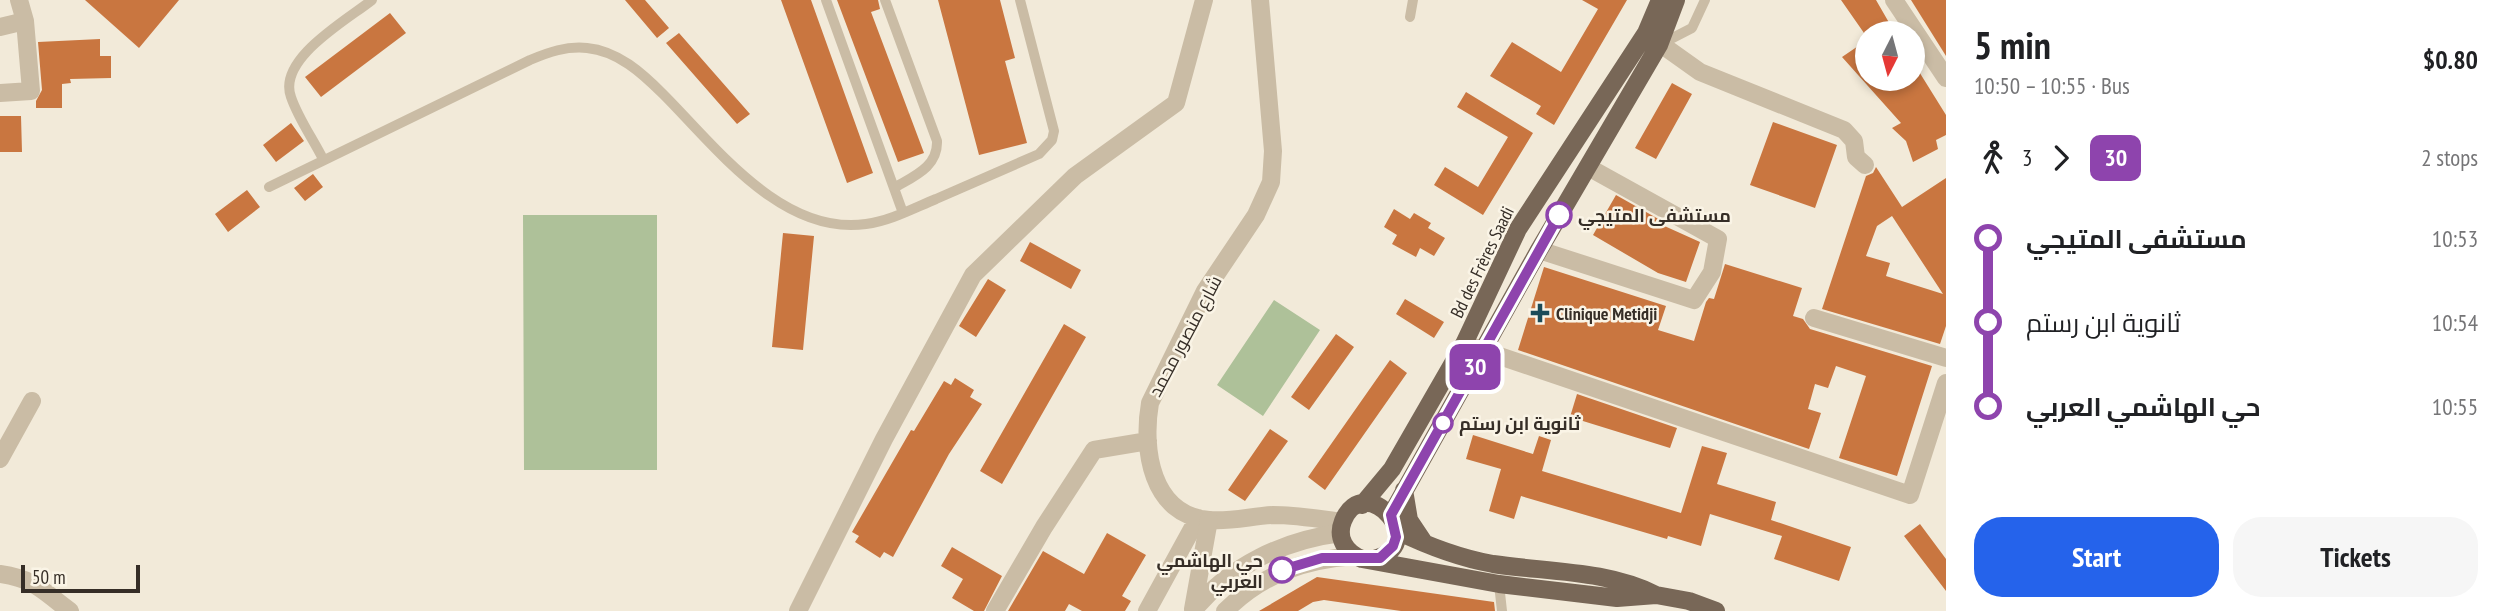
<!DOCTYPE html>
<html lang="en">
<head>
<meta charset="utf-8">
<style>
  :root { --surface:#fff; --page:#f6f6f6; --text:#202124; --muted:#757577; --accent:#2563eb }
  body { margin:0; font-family:"PT Sans Narrow",Cairo,sans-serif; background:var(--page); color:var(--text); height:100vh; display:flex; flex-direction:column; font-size:26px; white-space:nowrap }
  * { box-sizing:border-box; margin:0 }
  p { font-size:23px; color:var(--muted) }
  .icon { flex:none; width:38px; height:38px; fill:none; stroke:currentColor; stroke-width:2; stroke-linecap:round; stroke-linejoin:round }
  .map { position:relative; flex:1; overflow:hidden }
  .side { display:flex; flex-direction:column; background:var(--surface); width:560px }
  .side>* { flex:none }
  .badge { padding:0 14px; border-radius:10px; font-size:24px; line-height:46px }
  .needle { width:46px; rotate:186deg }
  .controls { position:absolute; left:1855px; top:21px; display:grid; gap:14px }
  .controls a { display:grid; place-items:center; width:70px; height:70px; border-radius:50%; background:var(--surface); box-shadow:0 4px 10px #0003; font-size:35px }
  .scale { position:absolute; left:21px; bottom:18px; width:119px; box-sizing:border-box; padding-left:7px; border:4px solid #362e27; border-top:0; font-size:19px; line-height:24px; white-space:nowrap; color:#362e27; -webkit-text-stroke:5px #faf4e6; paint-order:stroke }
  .map>.badge { position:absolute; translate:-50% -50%; box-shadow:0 0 0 4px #fff }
  .legs { display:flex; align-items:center; gap:10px; height:77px; padding:0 28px; font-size:23px }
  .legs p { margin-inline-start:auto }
  .overview { display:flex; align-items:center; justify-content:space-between; height:119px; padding:0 28px }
  h1 { font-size:38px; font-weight:800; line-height:52px }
  .cta { display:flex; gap:14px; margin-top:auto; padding:14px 28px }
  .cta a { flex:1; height:80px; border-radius:28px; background:var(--accent); color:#fff; font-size:28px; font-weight:800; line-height:80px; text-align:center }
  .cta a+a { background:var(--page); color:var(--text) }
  ul { padding:0 28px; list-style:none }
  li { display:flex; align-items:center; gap:24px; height:84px; font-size:26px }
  li i { display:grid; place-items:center; width:10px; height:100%; margin:0 9px; background:currentColor }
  li i::after { content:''; width:18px; height:18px; margin:-9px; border:5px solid; border-radius:50%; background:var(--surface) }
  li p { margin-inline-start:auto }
  li:first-child i { background:linear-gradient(#0000 50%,currentColor 0) }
  li:last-child i { background:linear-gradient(currentColor 50%,#0000 0) }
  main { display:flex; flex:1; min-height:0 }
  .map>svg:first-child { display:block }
</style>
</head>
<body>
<main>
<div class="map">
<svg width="1946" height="611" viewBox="0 0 1946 611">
  <rect width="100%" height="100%" fill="#f2ead9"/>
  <path fill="#aec199" d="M 523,215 L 657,215 L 657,470 L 524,470 Z
    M 1274,300 L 1320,330 L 1263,416 L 1217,385 Z"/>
  <path fill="#c97640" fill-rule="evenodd" d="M 85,0 L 179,0 L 139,48 Z
    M 625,0 L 645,0 L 669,28 L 657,38 Z
    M 781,0 L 811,0 L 873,173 L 847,183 Z
    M 837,0 L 878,0 L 880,9 L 871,12 L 924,153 L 898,162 Z
    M 938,0 L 1000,0 L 1015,58 L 1005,61 L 1027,143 L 979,155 Z
    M 1582,0 L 1627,0 L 1554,125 L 1536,114 L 1541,106 L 1490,76 L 1512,42 L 1561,72 L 1598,9 Z
    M 1841,0 L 1876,0 L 1895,33 L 1864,33 Z
    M 1911,0 L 1946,0 L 1946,56 Z
    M 390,13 L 406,33 L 321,97 L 305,77 Z
    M 679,33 L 750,114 L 737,124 L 666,43 Z
    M 100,39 L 100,56 L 111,56 L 111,78 L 70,79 L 71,83 L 62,84 L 62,108 L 36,108 L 36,101 L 42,90 L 38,42 Z
    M 1867,40 L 1867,79 L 1913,79 L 1913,62 L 1946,115 L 1946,135 L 1936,140 L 1938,149 L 1913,162 L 1906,141 L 1892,128 L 1901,123 L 1842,57 Z
    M 1672,83 L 1692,94 L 1656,159 L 1635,148 Z
    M 1466,92 L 1533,133 L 1483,215 L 1434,185 L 1445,167 L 1478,187 L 1508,137 L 1457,107 Z
    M 0,116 L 21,116 L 22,152 L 0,152 Z
    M 1773,122 L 1837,145 L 1815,208 L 1750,185 Z
    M 291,123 L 304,141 L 276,162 L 263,145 Z
    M 1876,167 L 1902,207 L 1946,178 L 1946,326 L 1940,344 L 1822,309 L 1866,176 L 1873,173 ZM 1892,216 L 1894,219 L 1943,294 L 1886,276 L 1890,263 L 1866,256 L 1877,226 Z
    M 313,174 L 323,187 L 305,201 L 294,188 Z
    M 247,190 L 260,207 L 228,232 L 215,214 Z
    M 1616,195 L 1662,221 L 1660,224 L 1700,242 L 1686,282 L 1658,273 L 1593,235 Z
    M 1394,209 L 1410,219 L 1414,213 L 1431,223 L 1428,228 L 1445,238 L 1434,256 L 1420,248 L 1416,257 L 1392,244 L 1397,235 L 1384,227 Z
    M 783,233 L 814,236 L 803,350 L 772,347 Z
    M 1030,242 L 1081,270 L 1071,289 L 1020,261 Z
    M 1725,264 L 1802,288 L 1793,316 L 1803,319 L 1810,329 L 1932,366 L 1897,476 L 1839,458 L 1866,376 L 1836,366 L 1828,388 L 1815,384 L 1808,409 L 1821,413 L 1809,449 L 1518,350 L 1544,267 L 1666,306 L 1658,330 L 1694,341 L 1706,302 L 1709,298 L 1714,299 Z
    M 988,279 L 1006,290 L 976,337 L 959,326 Z
    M 1405,299 L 1444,322 L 1434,338 L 1396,314 Z
    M 1064,324 L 1086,337 L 1002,484 L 980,471 Z
    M 1336,334 L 1354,347 L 1309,410 L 1291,397 Z
    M 1390,360 L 1407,373 L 1325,490 L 1308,477 Z
    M 955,378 L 974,390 L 970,397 L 982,404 L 949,454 L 893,557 L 884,552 L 880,558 L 855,542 L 859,536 L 852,532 L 911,430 L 914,431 L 944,381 L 951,385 Z
    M 1577,394 L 1677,428 L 1670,448 L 1570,417 Z
    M 1270,429 L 1288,441 L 1245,501 L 1228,490 Z
    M 1473,435 L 1533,454 L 1539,436 L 1551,440 L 1542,471 L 1681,513 L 1702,446 L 1727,453 L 1717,484 L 1776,502 L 1771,520 L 1851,547 L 1839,581 L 1774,559 L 1782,536 L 1710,514 L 1701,546 L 1668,536 L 1667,539 L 1521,496 L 1514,519 L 1489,511 L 1501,469 L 1466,459 Z
    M 1920,524 L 1946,559 L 1946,591 L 1904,536 Z
    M 1107,533 L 1146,555 L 1122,596 L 1131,601 L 1125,611 L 1082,611 L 1069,604 L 1065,611 L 1008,611 L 1043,551 L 1084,574 Z
    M 952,547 L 1002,576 L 984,611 L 974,611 L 952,598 L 963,579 L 941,566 Z
    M 1317,577 L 1494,602 L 1495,611 L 1401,611 L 1324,600 L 1313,602 L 1298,611 L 1259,611 Z"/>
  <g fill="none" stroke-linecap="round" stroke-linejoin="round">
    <path stroke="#cabca5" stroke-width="10" d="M 826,0 L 903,213
      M 885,0 L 937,141 C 938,167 914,176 894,188
      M 1410,17 L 1413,0
      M 1659,45 L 1692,28 L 1705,0
      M 323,159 C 313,139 298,118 291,97 C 277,59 347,20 372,0
      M 269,187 L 530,60 C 549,52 566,46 587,48 C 618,51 642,73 663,94 C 716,147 782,236 866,224 C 890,221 914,208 936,199 C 971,184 1005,169 1039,154 L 1052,140 L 1054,131 L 1020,0
      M 1499,584 L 1502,611"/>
    <path stroke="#cabca5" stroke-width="18" d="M 1260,0 L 1273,151 L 1271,182 L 1256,215 L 1205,291 L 1150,403 C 1142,449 1151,515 1209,520 C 1230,522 1252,516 1273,515 C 1296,515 1320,519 1342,522
      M 0,27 L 25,21
      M 1648,35 L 1700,72 L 1844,130 L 1854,141 L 1856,157 L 1865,165
      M 0,93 L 31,91 L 25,21 L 19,0
      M 1539,250 L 1694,300 L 1712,272 L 1718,239 L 1588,167
      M 1814,318 L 1946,358
      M 1464,344 L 1910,495 L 1946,383
      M 0,459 L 32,401
      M 0,574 C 38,580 42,591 70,611
      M 798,611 L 884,439 L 973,275 L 1075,176 L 1176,103 L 1204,0
      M 995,611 L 1044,527 L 1094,450 L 1148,441
      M 1147,611 L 1198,518"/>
    <path stroke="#cabca5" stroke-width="18" d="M 1894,0 L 1946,78
      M 1193,609 L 1209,520
      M 1193,611 C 1229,566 1284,540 1341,533
      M 1225,611 C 1262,574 1303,560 1354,556"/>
    <path stroke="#786757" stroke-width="18" d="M 1404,490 L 1409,520 L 1423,541
      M 1362,505 L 1392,469 L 1464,344 L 1518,229 L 1646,33 L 1660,0
      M 1391,515 L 1539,250 L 1659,45 L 1676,0
      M 1397,531 C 1428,546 1459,558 1493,564 C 1546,572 1607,570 1656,595
      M 1370,560 C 1436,546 1364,468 1343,521 C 1336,538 1346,553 1362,559 L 1499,584 L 1617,598 L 1656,595 L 1689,601 L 1716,611"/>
  </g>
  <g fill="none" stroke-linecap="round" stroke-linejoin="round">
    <g stroke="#fff" stroke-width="16">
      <path id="line-1" d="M 1282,570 L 1322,558 L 1380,558 L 1393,546 L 1396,537 L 1391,515 L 1559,215"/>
    </g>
    <use href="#line-1" stroke="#8e44ad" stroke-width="10"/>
  </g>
  <g fill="#fff" stroke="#8e44ad" stroke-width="3.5">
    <circle cx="1559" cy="215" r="12"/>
    <circle cx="1443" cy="423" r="9"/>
    <circle cx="1282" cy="570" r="12"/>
  </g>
  <path fill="#1b4b58" stroke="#faf4e6" stroke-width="2.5" d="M1536.5 302.5h7v7h7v7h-7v7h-7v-7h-7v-7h7z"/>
  <g text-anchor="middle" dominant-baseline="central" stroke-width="5" stroke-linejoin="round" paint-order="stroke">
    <g font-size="18" font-weight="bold" fill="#362e27" stroke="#faf4e6" text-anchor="start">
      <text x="1578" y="215">مستشفى المتيجي</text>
      <text x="1459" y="423">ثانوية ابن رستم</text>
      <text x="1263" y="560" text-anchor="end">حي الهاشمي<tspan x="1263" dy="21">العربي</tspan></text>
    </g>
    <g font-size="18" fill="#362e27" stroke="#faf4e6">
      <text transform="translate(1482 262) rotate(-64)">Bd des Frères Saadi</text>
      <text transform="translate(1185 336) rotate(-62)">شارع منصور محمد</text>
    </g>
    <g font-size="18" font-weight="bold" fill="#362e27" stroke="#faf4e6" text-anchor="start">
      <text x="1556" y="313">Clinique Metidji</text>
    </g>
  </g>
</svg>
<div class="controls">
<a><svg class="needle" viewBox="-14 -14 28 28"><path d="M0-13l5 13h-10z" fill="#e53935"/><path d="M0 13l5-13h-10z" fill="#757577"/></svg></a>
</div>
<div class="scale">50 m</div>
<b class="badge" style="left:1475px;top:367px;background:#8e44ad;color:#fff">30</b>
</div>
<section class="side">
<div class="overview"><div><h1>5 min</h1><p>10:50 – 10:55 · Bus</p></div><b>$0.80</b></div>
<div class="legs"><svg class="icon" aria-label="walk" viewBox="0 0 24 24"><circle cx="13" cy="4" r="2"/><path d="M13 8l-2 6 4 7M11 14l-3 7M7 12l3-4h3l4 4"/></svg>3<svg class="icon" aria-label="forward" viewBox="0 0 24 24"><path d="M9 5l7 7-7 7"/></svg><b class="badge" style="background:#8e44ad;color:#fff">30</b><p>2 stops</p></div>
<ul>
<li><i style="color:#8e44ad"></i><b>مستشفى المتيجي</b><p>10:53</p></li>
<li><i style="color:#8e44ad"></i><span>ثانوية ابن رستم</span><p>10:54</p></li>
<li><i style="color:#8e44ad"></i><b>حي الهاشمي العربي</b><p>10:55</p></li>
</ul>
<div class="cta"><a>Start</a><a>Tickets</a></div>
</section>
</main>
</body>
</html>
